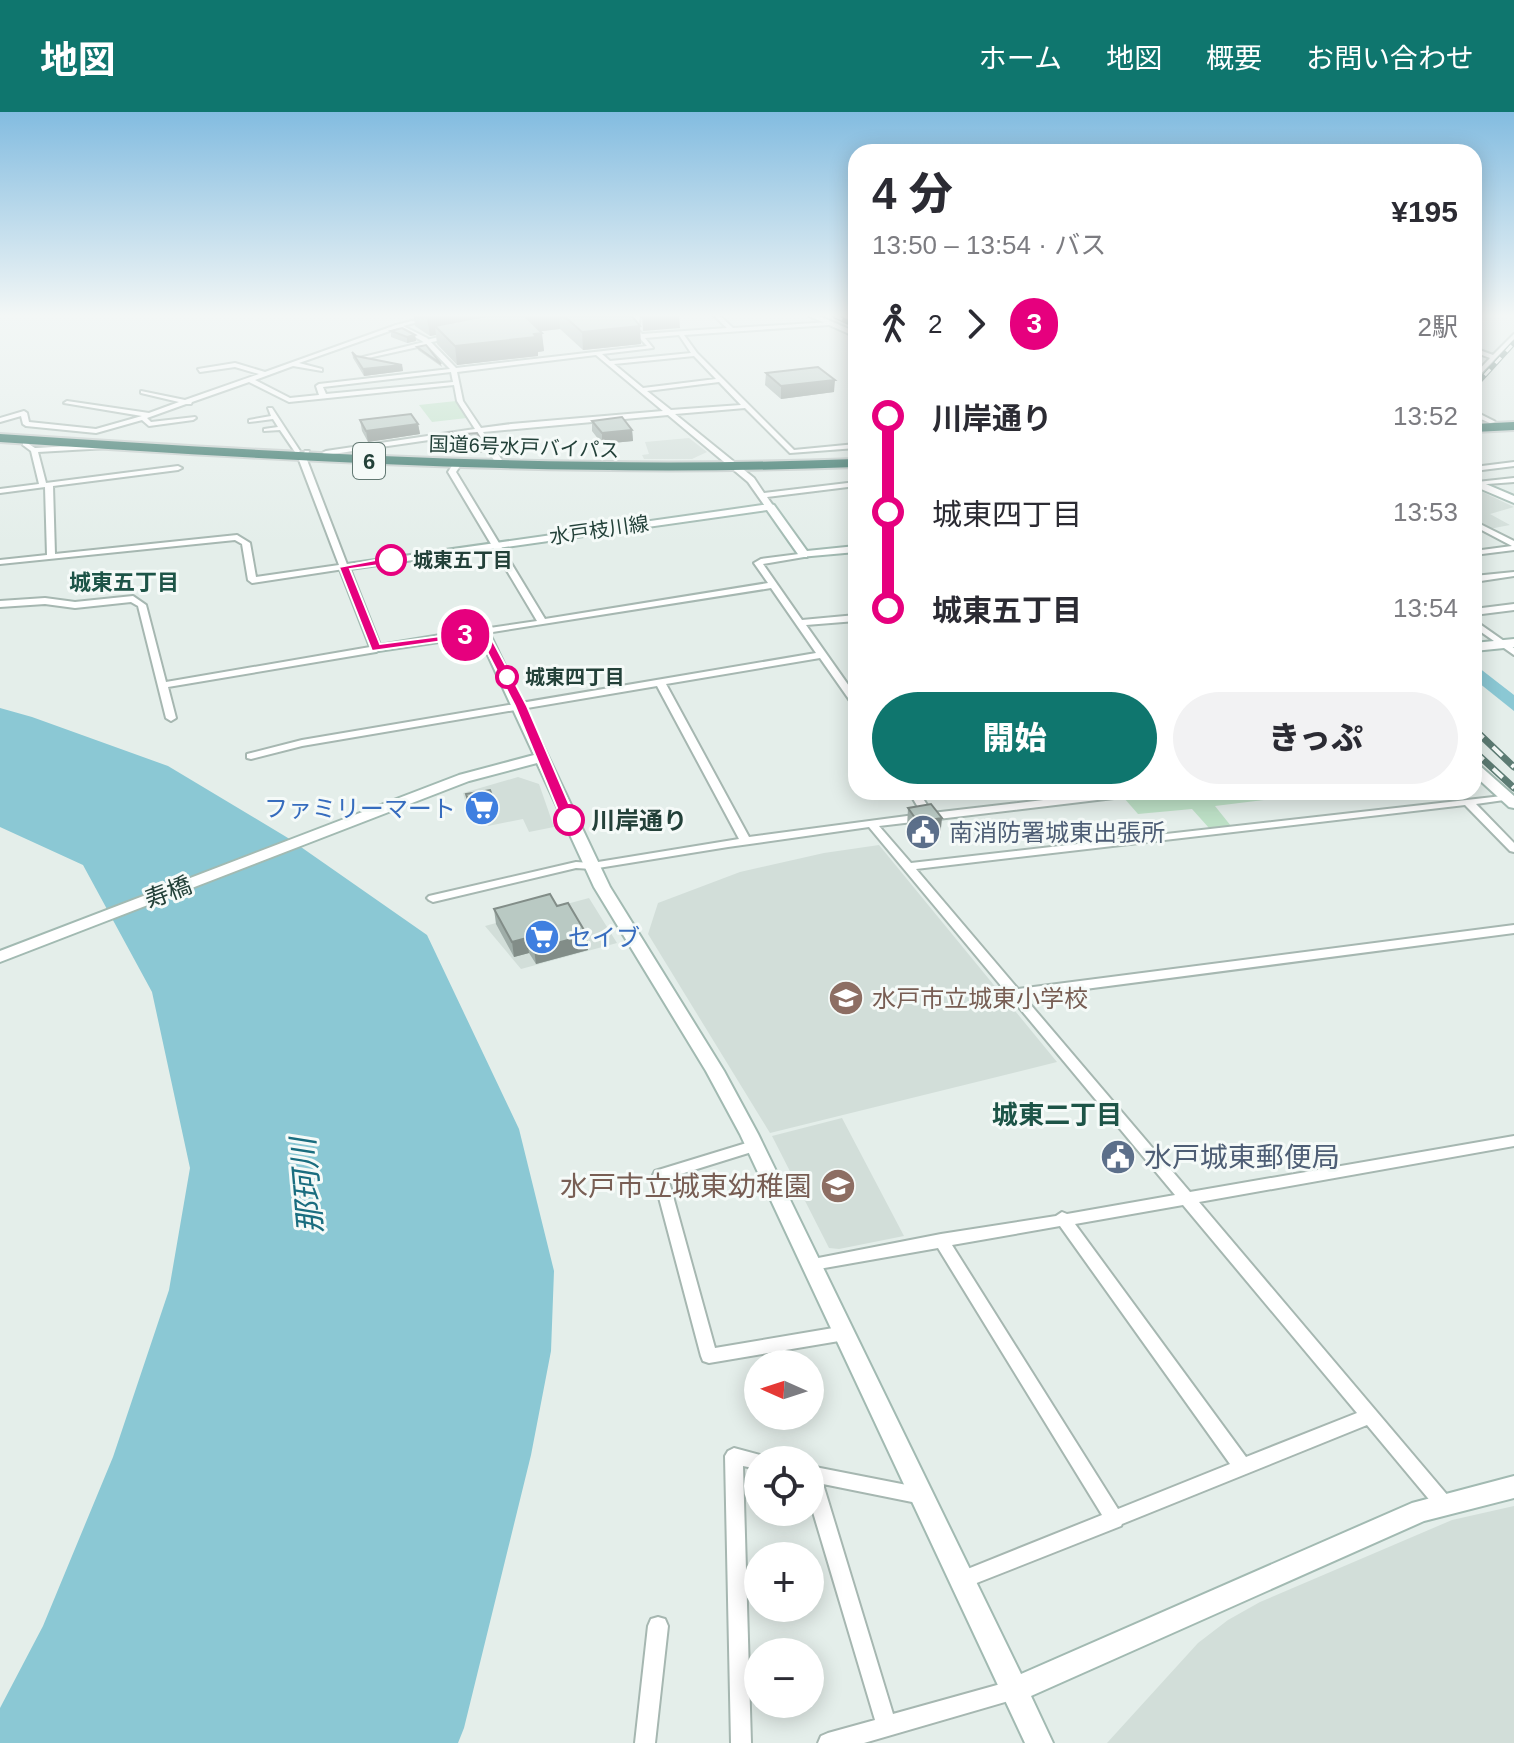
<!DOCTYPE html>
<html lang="ja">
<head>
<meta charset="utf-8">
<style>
  :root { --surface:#fff; --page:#f2f2f3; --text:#2b2b33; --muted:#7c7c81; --accent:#0f766e }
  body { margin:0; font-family:Helvetica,"Noto Sans JP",sans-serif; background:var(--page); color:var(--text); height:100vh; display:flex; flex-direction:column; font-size:30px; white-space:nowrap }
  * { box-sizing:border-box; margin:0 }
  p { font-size:26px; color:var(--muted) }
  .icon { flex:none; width:44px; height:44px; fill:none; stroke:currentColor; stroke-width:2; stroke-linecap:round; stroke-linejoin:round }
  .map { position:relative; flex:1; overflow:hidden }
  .details { position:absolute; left:848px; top:32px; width:634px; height:656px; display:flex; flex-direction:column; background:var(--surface); border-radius:24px; box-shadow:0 4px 20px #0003 }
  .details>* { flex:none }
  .badge { padding:0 16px; border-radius:26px; font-size:28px; line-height:52px }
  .needle { width:52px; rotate:273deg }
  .fabs { position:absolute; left:744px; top:1238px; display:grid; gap:16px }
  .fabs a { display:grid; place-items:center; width:80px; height:80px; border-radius:50%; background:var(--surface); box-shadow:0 4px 20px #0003; font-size:40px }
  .map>.badge { position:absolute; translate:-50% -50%; box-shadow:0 0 0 4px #fff }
  .legs { display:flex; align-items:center; gap:12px; height:88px; padding:0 24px; font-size:26px }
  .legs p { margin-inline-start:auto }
  .head { display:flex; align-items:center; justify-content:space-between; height:136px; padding:0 24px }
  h1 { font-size:44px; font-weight:800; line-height:60px }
  .primary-button { display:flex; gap:16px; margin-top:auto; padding:16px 24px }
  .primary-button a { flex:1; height:92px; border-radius:48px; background:var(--accent); color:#fff; font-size:32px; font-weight:800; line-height:92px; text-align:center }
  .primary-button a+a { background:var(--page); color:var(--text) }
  ul { padding:0 24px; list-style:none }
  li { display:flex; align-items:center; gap:28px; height:96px; font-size:30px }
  li i { display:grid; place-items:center; width:12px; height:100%; margin:0 10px; background:currentColor }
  li i::after { content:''; width:20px; height:20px; margin:-10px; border:6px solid; border-radius:50%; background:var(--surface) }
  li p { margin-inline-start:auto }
  li:first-child i { background:linear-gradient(#0000 50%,currentColor 0) }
  li:last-child i { background:linear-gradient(currentColor 50%,#0000 0) }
  header { display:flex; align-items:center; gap:48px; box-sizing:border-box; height:112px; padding:0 40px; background:var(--accent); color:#fff }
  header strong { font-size:38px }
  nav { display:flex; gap:44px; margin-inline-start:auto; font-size:28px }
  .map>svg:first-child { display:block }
</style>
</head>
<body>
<header>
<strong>地図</strong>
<nav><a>ホーム</a><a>地図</a><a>概要</a><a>お問い合わせ</a></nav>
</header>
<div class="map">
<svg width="1514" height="1631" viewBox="0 0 1514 1631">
  <rect width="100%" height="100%" fill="#e4eeea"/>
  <path fill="#d2ded9" d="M 689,326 L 707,340 L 692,347 L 644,347 L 642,343 L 649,342 L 645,330 Z
    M 1474,376 L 1514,395 L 1490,402 L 1510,413 L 1489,417 L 1474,409 Z
    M 518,665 L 539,672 L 554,715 L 529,720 L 523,707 L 488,714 L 486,708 L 471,711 L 463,681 Z
    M 879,733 L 1057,950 L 770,1021 L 648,822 L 658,791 L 740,760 L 824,741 Z
    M 589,786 L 617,831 L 521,857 L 485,814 Z
    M 842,1006 L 904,1124 L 839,1137 L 829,1136 L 772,1024 Z
    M 1514,1394 L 1514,1631 L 1107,1631 L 1198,1531 L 1228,1508 L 1260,1490 L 1452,1408 Z"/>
  <path fill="#bde0c6" d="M 456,289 L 467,306 L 432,310 L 419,293 Z
    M 1174,680 L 1329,680 L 1215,694 L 1231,714 L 1209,716 L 1192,697 L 1138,702 L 1124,686 Z"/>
  <path fill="#8bc8d4" d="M 1474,552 L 1514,583 L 1514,599 L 1474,567 Z
    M 0,596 L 32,605 L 168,654 L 288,726 L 427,823 L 519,1017 L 554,1159 L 551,1239 L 531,1343 L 464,1616 L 458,1631 L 0,1631 L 0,1596 L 43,1514 L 113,1345 L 169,1178 L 190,1056 L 152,880 L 83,753 L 0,715 Z"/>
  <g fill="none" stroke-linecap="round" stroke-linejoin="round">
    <g stroke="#a6b7b1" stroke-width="4">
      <path id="street" d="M 432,204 L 441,204 L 403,214 L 427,226 L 456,256 L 647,234 L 632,218 L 634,204 L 640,204 L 638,218 L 642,222 L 727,216 L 714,204 L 720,204 L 733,216 L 831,210 L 829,213 L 684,223 L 697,241 L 794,338 L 856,332 L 856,336 L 790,341 L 745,296 L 675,302 L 754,366 L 764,381 L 856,370 L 856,374 L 767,385 L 774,395 L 767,397 L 748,370 L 668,303 L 483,320 L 504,351 L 500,353 L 497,353 L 477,321 L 326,343 L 322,341 L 326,339 L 475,317 L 457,289 L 454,273 L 289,290 L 249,270 L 192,290 L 191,292 L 186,292 L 147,306 L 151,310 L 195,305 L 196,306 L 193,308 L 149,314 L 142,308 L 96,321 L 26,314 L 23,312 L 21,304 L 0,310 L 0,306 L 24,299 L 27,301 L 29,310 L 96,317 L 142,304 L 64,291 L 67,289 L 149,301 L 179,290 L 141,281 L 141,279 L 185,288 L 259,262 L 235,255 L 200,260 L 198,257 L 235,251 L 265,260 L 396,213 ZM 398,216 L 424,230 L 359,246 L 359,248 L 427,233 L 450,257 L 319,272 L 316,274 L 319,283 L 290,286 L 255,268 L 293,254 L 322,259 L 322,257 L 299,251 ZM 679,223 L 691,241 L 610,249 L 602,242 L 653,236 L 645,226 ZM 596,243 L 663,299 L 511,312 L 481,316 L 463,289 L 457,260 ZM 694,244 L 716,267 L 643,276 L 614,252 ZM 451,260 L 453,270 L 326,282 L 323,275 ZM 719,270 L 741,293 L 671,298 L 647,279 Z
        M 1514,222 L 1514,227 L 1474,269 L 1474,263 L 1490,246 L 1474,240 L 1474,236 L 1493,243 Z
        M 268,296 L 272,296 L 300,339 L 299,340 L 295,340 L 280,318 L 264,319 L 264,317 L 278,315 L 273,307 L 249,310 L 249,308 L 271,304 Z
        M 1474,299 L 1494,309 L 1495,310 L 1490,311 L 1474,304 Z
        M 23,331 L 27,331 L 35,336 L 107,332 L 110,334 L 107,336 L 38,340 L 46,371 L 178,354 L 182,356 L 178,358 L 53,374 L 55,442 L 237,423 L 250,431 L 256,465 L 339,453 L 299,348 L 305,339 L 309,339 L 307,348 L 348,455 L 344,457 L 252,471 L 248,468 L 242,432 L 235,428 L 0,452 L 0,448 L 47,443 L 45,375 L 0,381 L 0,377 L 39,372 L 31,339 L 23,333 Z
        M 1514,350 L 1514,354 L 1474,359 L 1474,355 Z
        M 453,352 L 460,354 L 456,360 L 545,507 L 768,471 L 754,451 L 761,447 L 807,441 L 807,445 L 804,445 L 763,452 L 802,508 L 856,503 L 856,509 L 806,513 L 856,584 L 856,594 L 853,593 L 820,546 L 666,572 L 749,725 L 922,702 L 909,680 L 919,680 L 932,701 L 1111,680 L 1144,680 L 1139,683 L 879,714 L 911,751 L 1511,683 L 1512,685 L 1511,687 L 1476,692 L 1514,731 L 1514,740 L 1510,739 L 1465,693 L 916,757 L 1018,877 L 1514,813 L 1514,821 L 1024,885 L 1190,1080 L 1514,1024 L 1514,1034 L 1199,1090 L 1449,1385 L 1452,1391 L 1449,1397 L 1443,1399 L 1437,1397 L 1367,1313 L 1122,1412 L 1121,1414 L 969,1474 L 962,1477 L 955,1474 L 953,1468 L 955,1462 L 1102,1403 L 938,1136 L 813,1158 L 808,1156 L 805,1152 L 808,1148 L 941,1122 L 1056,1104 L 1062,1100 L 1067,1102 L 1175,1083 L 869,715 L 728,735 L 592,757 L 576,756 L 433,790 L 429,788 L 427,786 L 429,784 L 576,750 L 592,751 L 739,727 L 657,574 L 302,634 L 251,647 L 247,646 L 247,642 L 302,628 L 816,541 L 771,476 L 480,522 L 480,518 L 483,517 L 537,509 L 448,360 ZM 1183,1093 L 1357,1301 L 1246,1345 L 1075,1112 ZM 1060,1114 L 1230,1352 L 1118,1397 L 952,1133 Z
        M 1514,366 L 1514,370 L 1474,373 L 1477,370 Z
        M 1474,409 L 1514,429 L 1514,438 L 1474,443 L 1474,439 L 1512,434 L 1474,414 Z
        M 1514,460 L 1514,464 L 1474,470 L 1474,464 Z
        M 133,484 L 146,493 L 166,570 L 376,534 L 381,537 L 376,540 L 168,575 L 176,606 L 171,609 L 166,606 L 138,494 L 131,490 L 75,496 L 45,492 L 0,495 L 0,489 L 45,486 L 75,490 Z
        M 1514,492 L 1514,498 L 1474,503 L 1474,497 Z
        M 1474,508 L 1514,536 L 1514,543 L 1474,515 Z
        M 753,1029 L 758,1030 L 760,1034 L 758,1038 L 668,1066 L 715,1236 L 845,1214 L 851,1216 L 853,1221 L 851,1226 L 845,1228 L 709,1251 L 703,1249 L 701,1244 L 653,1063 L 655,1059 Z
        M 734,1336 L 764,1344 L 766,1348 L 758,1348 L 758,1357 L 743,1354 L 751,1631 L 731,1631 L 725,1344 L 728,1339 Z
        M 810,1354 L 922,1376 L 928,1378 L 931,1384 L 928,1390 L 922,1392 L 823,1372 L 893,1602 L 1015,1568 L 1022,1571 L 1025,1578 L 1022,1585 L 864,1631 L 818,1631 L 821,1624 L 828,1621 L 875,1608 L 810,1390 Z
        M 658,1505 L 665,1507 L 668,1514 L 655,1631 L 635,1631 L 648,1514 L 651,1507 Z"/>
    </g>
    <g stroke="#a2bab2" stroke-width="4">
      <path id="secondary" d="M 809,204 L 819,204 L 856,220 L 856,225 Z
        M 456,221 L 459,225 L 426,231 L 422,229 Z
        M 1474,367 L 1514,384 L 1514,391 L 1474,374 Z
        M 770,392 L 774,393 L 807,439 L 856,434 L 856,440 L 800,445 L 767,398 L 350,457 L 380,533 L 483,516 L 489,520 L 610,775 L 724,959 L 758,1022 L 1021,1562 L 1412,1391 L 1514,1364 L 1514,1386 L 1424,1409 L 1031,1584 L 1053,1631 L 1025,1631 L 740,1022 L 706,959 L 594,775 L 537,651 L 469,669 L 0,850 L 0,839 L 459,663 L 534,643 L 479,524 L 372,540 L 339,455 L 340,453 Z
        M 1514,527 L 1514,535 L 1474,539 L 1474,531 Z
        M 1474,652 L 1479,653 L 1514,684 L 1514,696 L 1509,695 L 1474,663 Z"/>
    </g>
    <g stroke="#c1cac8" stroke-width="4">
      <path id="highway" d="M 1514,310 L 1514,318 L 1474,320 L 1474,312 Z
        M 0,322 C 286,341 570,358 856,347 L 856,355 C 570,366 286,349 0,330 Z"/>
    </g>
    <use href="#street" fill="#fff" fill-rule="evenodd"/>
    <use href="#secondary" fill="#fff" fill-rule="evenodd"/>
    <use href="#highway" fill="#2d6e61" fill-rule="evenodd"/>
    <g stroke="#5d7c74" stroke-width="5">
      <path id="rail-far1" d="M 835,204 L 856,214
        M 1474,275 L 1514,231"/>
    </g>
    <g stroke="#5d7c74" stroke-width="7">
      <path id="rail" d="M 1474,617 L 1514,655
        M 1474,639 L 1514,676"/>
    </g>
    <use href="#rail-far1" stroke="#f5faf8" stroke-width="3" stroke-dasharray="8" stroke-linecap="butt"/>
    <use href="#rail" stroke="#f5faf8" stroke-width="4" stroke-dasharray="13" stroke-linecap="butt"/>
  </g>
  <path fill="#9fada8" d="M 414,204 L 633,204 L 641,232 L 583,238 L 560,217 L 541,219 L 544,239 L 538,240 L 538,244 L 457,253 L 437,232 L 436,223 L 430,224 L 415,214 Z
    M 391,219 L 415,223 L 416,229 L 407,231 L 391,225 Z
    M 417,235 L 441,252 L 442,255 L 418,238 Z
    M 352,240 L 356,244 L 402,253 L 403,259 L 364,264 L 353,246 Z
    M 766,261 L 834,280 L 781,287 L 765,273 Z
    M 360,308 L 418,312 L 420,322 L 368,330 L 362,319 Z
    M 592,309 L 632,318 L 633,329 L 602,332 L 592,319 Z
    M 440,322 L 459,339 L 447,341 L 441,329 Z
    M 464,322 L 484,332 L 485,340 L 473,341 L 465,329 Z
    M 908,696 L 940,726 L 917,730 L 907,715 Z
    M 494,797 L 588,838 L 536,852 L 529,841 L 514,845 L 496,812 Z"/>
  <path fill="#828d88" d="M 440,204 L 559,204 L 560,217 L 526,221 L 435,214 L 436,223 L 430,224 L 427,206 Z
    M 628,204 L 633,204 L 630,215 L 640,214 L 641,232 L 583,238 L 582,220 Z
    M 642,204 L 679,204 L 680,216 L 643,219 Z
    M 542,221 L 544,239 L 538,240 L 538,244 L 457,253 L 455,234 Z
    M 415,223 L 416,229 L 407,231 L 407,225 Z
    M 402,253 L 403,259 L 364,264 L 363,257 Z
    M 835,268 L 834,280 L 781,287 L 781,274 Z
    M 418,312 L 420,322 L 368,330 L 366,319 Z
    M 632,318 L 633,329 L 602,332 L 602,321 Z
    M 458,332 L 459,339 L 447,341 L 446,333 Z
    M 484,332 L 485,340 L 473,341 L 472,334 Z
    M 498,699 L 498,704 L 474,708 L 473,703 Z
    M 942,706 L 940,726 L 917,730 L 918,710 Z
    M 587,823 L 588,838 L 536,852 L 534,837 Z
    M 527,826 L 529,841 L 514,845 L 512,830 Z"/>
  <path fill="#b9c9c3" stroke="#828d88" stroke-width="2" d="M 424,204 L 440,204 L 427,206 Z
    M 485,204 L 525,204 L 542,221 L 534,222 L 536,225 L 455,234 L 435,214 Z
    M 564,204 L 632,204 L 640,214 L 582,220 Z
    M 402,216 L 415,223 L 407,225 L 391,219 Z
    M 426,233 L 441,252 L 417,235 Z
    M 352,240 L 356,244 L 402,253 L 363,257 Z
    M 818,255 L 835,268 L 781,274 L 766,261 Z
    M 411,302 L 418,312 L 366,319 L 360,308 Z
    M 622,305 L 632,318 L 602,321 L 592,309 Z
    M 452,320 L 458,332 L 446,333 L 440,322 Z
    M 477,321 L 484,332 L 472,334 L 464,322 Z
    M 490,678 L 498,699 L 473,703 L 466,682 Z
    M 931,692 L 942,706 L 918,710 L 908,696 Z
    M 550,782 L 557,794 L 568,791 L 587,823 L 534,837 L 527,826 L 512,830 L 494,797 Z"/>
  <linearGradient id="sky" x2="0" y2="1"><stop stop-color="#83bce0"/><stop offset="0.47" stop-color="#f3f7f6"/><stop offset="1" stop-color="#f3f7f6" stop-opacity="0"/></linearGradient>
  <rect width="1514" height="432" fill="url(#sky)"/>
  <path fill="#e6007e" stroke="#fff" stroke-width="2" d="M 391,445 L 394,446 L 394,451 L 350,457 L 380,532 L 487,518 L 527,594 L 576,708 L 574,711 L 569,712 L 562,708 L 515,594 L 479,524 L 372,539 L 339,455 Z"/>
  <defs>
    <g id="supermarket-disc" transform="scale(1.8)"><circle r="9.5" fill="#3f7fe0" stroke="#f5faf8"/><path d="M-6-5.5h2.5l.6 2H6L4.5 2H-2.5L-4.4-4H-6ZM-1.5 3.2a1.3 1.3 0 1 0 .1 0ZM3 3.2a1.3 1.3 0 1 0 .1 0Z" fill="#fff"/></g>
    <g id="civic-disc" transform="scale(1.8)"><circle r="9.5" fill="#5c6f8a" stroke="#f5faf8"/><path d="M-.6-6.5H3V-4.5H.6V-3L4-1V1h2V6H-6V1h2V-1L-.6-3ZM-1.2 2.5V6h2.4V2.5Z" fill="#fff"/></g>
    <g id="school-disc" transform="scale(1.8)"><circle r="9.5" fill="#8d6e63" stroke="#f5faf8"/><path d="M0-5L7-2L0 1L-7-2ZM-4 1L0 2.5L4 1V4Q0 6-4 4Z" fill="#fff"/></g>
  </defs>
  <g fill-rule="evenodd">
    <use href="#supermarket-disc" x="482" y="696"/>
    <use href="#civic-disc" x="923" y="720"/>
    <use href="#supermarket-disc" x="542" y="825"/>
    <use href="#school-disc" x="846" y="886"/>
    <use href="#civic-disc" x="1118" y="1045"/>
    <use href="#school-disc" x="838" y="1074"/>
  </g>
  <g fill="#fff" stroke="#e6007e" stroke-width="4">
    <circle cx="391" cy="448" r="14"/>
    <circle cx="507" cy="565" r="10"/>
    <circle cx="569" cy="708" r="14"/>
  </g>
  <g text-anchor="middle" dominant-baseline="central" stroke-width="6" stroke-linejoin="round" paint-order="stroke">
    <g font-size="20" fill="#234139" stroke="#f5faf8">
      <text transform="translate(524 335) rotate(2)">国道6号水戸バイパス</text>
      <text transform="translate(599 418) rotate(-8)">水戸枝川線</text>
    </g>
    <g font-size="20" font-weight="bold" fill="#234139" stroke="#f5faf8" text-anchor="start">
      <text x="413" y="448">城東五丁目</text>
      <text x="525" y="565">城東四丁目</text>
    </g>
    <rect fill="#f5faf8" stroke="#627872" stroke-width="2" x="353" y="331" width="32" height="36" rx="6"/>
    <g font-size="22" font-weight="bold" fill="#234139">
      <text x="369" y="349">6</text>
    </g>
    <g font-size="22" font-weight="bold" fill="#1d5447" stroke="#f5faf8">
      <text x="124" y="470">城東五丁目</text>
    </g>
    <g font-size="24" fill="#366cbe" stroke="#f5faf8" text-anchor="end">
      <text x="456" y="696">ファミリーマート</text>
      <text x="568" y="825" text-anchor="start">セイブ</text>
    </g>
    <g font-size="24" font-weight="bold" fill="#234139" stroke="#f5faf8" text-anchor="start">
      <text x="591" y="708">川岸通り</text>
    </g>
    <g font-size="24" fill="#4e5e75" stroke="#f5faf8" text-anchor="start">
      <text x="949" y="720">南消防署城東出張所</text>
    </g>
    <g font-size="24" fill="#234139" stroke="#f5faf8">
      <text transform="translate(168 780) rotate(-21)">寿橋</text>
    </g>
    <g font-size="24" fill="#785e54" stroke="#f5faf8" text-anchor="start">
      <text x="872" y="886">水戸市立城東小学校</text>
    </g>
    <g font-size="26" font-weight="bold" fill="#1d5447" stroke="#f5faf8">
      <text x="1057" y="1003">城東二丁目</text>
    </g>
    <g font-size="28" fill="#4e5e75" stroke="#f5faf8" text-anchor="start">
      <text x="1144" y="1045">水戸城東郵便局</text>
    </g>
    <g font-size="28" fill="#785e54" stroke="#f5faf8" text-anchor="end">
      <text x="812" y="1074">水戸市立城東幼稚園</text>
    </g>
    <g font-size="32" font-style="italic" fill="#1a6d7f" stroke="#f5faf8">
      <text transform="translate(307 1074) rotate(-95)">那珂川</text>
    </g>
  </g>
</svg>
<div class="fabs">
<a><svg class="needle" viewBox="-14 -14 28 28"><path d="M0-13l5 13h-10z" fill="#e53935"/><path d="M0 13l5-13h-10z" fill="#7c7c81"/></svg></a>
<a><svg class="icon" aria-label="locate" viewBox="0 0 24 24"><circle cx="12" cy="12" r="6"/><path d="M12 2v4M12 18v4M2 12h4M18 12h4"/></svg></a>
<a>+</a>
<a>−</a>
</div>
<b class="badge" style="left:465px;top:523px;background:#e6007e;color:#fff">3</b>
<section class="details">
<div class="head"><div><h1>4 分</h1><p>13:50 – 13:54 · バス</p></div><b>¥195</b></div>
<div class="legs"><svg class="icon" aria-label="walk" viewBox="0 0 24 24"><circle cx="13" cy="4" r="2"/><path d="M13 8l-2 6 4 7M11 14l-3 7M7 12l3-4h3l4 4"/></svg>2<svg class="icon" aria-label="forward" viewBox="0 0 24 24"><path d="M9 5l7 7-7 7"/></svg><b class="badge" style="background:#e6007e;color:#fff">3</b><p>2駅</p></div>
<ul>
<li><i style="color:#e6007e"></i><b>川岸通り</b><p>13:52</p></li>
<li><i style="color:#e6007e"></i><span>城東四丁目</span><p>13:53</p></li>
<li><i style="color:#e6007e"></i><b>城東五丁目</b><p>13:54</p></li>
</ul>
<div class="primary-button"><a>開始</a><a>きっぷ</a></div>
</section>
</div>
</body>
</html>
